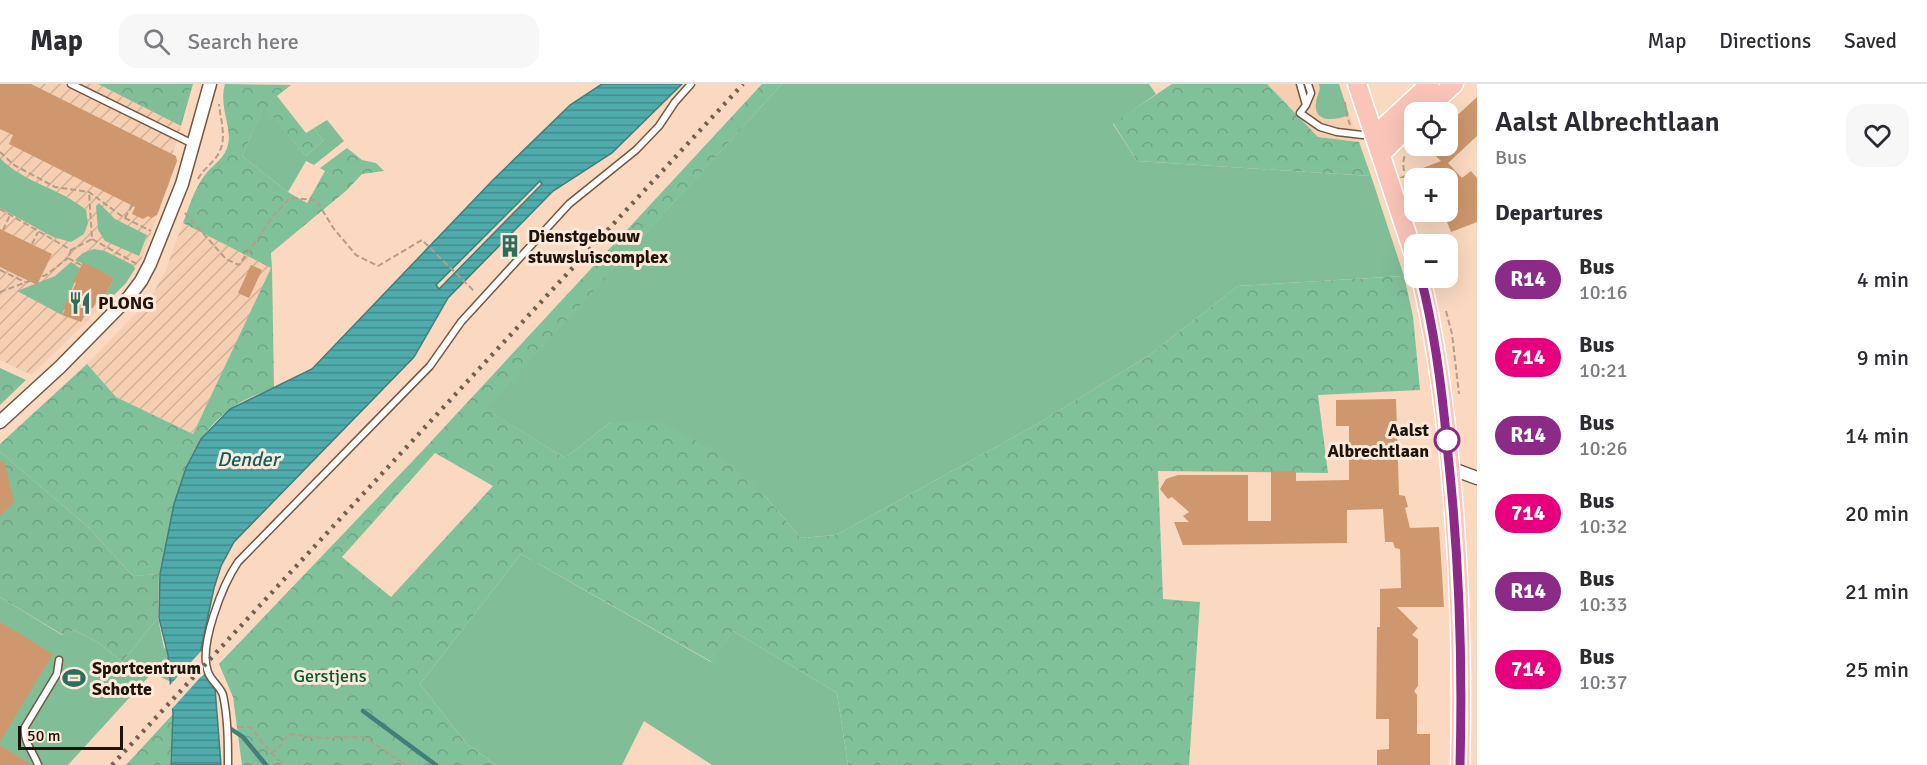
<!DOCTYPE html>
<html lang="en">
<head>
<meta charset="utf-8">
<style>
  :root { --surface:#fff; --page:#f7f7f7; --text:#2b2b33; --muted:#7c7c81; --line:#e1e1e2 }
  body { margin:0; font-family:Signika,sans-serif; background:var(--page); color:var(--text); height:100vh; display:flex; flex-direction:column; font-size:22px; white-space:nowrap }
  * { box-sizing:border-box; margin:0 }
  p { font-size:20px; color:var(--muted) }
  .icon { flex:none; width:33px; height:33px; fill:none; stroke:currentColor; stroke-width:2; stroke-linecap:round; stroke-linejoin:round }
  .map { position:relative; flex:1; overflow:hidden }
  .side { display:flex; flex-direction:column; background:var(--surface); width:450px }
  .side>* { flex:none }
  .badge { padding:0 12px; border-radius:20px; font-size:21px; line-height:39px }
  .fabs { position:absolute; left:1404px; top:18px; display:grid; gap:12px }
  .fabs a { display:grid; place-items:center; width:54px; height:54px; border-radius:12px; background:var(--surface); box-shadow:0 6px 24px #0002; font-size:30px }
  .scale { position:absolute; left:18px; bottom:15px; width:105px; box-sizing:border-box; padding-left:6px; border:3px solid #1f140b; border-top:0; font-size:16px; line-height:21px; white-space:nowrap; color:#1f140b; -webkit-text-stroke:4px #fde9da; paint-order:stroke }
  .map>.badge { position:absolute; translate:-50% -50%; box-shadow:0 0 0 3px #fff }
  h2 { padding:0 18px; font-size:22px; line-height:54px }
  .round { display:grid; place-items:center; flex:none; width:63px; height:63px; border-radius:18px; background:var(--page) }
  .summary { display:flex; align-items:center; justify-content:space-between; height:102px; padding:0 18px }
  h1 { font-size:28px; font-weight:600; line-height:45px }
  ul { padding:0; list-style:none }
  li { display:flex; align-items:center; gap:18px; height:78px; padding:0 18px }
  li div { flex:1 }
  li b { display:block; font-size:22px }
  li em { font-style:normal }
  li .badge { min-width:66px; font-weight:700; text-align:center }
  header { display:flex; align-items:center; gap:36px; box-sizing:border-box; height:84px; padding:0 30px; background:var(--surface); border-bottom:2px solid var(--line) }
  header strong { font-size:28px }
  nav { display:flex; gap:33px; margin-inline-start:auto; font-size:21px }
  .search { width:420px; height:54px; background:var(--page); display:flex; align-items:center; gap:15px; box-sizing:border-box; padding:0 21px; border-radius:18px; color:var(--muted); font-size:22px }
  main { display:flex; flex:1; min-height:0 }
  .map>svg:first-child { display:block }
</style>
</head>
<body>
<header>
<strong>Map</strong>
<div class="search"><svg class="icon" aria-label="search" viewBox="0 0 24 24"><circle cx="10" cy="10" r="6"/><path d="M15 15l6 6"/></svg>Search here</div>
<nav><a>Map</a><a>Directions</a><a>Saved</a></nav>
</header>
<main>
<div class="map">
<svg width="1477" height="681" viewBox="0 0 1477 681">
  <defs>
    <pattern id="industrial-furrows" width="10" height="10" patternUnits="userSpaceOnUse" patternTransform="scale(1.5)"><rect width="10" height="10" fill="#f6ceb1"/><path d="M-1 1l2-2M0 10L10 0M9 11l2-2" fill="none" stroke="#d2b097"/></pattern>
    <pattern id="forest-crowns" width="20" height="18" patternUnits="userSpaceOnUse" patternTransform="scale(1.5)"><rect width="20" height="18" fill="#81c19a"/><path d="M2 6a3 3 0 1 1 6 0M12 15a3 3 0 1 1 6 0" fill="none" stroke="#6fa583"/></pattern>
    <pattern id="park-crowns" width="20" height="18" patternUnits="userSpaceOnUse" patternTransform="scale(1.5)"><rect width="20" height="18" fill="#81be98"/><path d="M2 6a3 3 0 1 1 6 0M12 15a3 3 0 1 1 6 0" fill="none" stroke="#6fa282"/></pattern>
    <pattern id="water-rules" width="6" height="5" patternUnits="userSpaceOnUse" patternTransform="scale(1.5)"><rect width="6" height="5" fill="#50abac"/><path d="M0 2.5h6" fill="none" stroke="#428a8a"/></pattern>
  </defs>
  <rect width="100%" height="100%" fill="#fad9c0"/>
  <path fill="#f6ceb1" d="M 1267,0 L 1339,0 L 1359,58 L 1318,53 Z"/>
  <path fill="url(#industrial-furrows)" d="M 0,0 L 98,0 L 181,42 L 172,71 L 176,80 L 141,176 L 126,199 L 32,291 L 0,276 Z
    M 183,139 L 272,184 L 193,350 L 116,313 L 87,280 L 140,225 L 154,208 L 165,188 Z"/>
  <path fill="#81be98" d="M 782,0 L 1149,0 L 1156,10 L 1113,40 L 1137,77 L 1371,92 L 1404,192 L 1238,202 L 1148,272 L 1032,343 L 836,451 L 801,454 L 765,412 L 611,338 L 565,374 L 485,325 Z
    M 1319,0 L 1339,0 L 1349,31 C 1334,37 1310,40 1317,14 C 1318,8 1321,7 1319,0 Z
    M 264,22 L 306,72 L 323,57 L 314,44 L 327,36 L 344,57 L 314,81 L 306,77 L 288,108 L 242,72 Z
    M 0,74 C 24,99 60,104 86,126 L 88,139 L 84,150 L 71,158 L 53,153 L 0,124 Z
    M 99,119 L 115,135 L 147,151 L 139,172 L 105,157 L 98,146 L 96,122 Z
    M 94,165 L 105,167 L 133,181 L 135,185 L 126,199 L 108,217 L 105,213 L 114,194 L 75,176 L 83,169 Z
    M 71,178 L 80,184 L 62,231 L 17,207 L 55,192 Z
    M 521,470 L 711,578 L 733,547 L 837,609 L 848,681 L 712,681 L 644,637 L 622,681 L 496,681 L 466,659 L 420,600 Z
    M 0,513 L 62,551 L 74,546 L 99,559 L 122,578 L 158,534 L 164,564 L 167,565 L 171,598 L 152,589 L 68,681 L 0,681 Z"/>
  <path fill="url(#forest-crowns)" fill-rule="evenodd" d="M 225,0 L 291,1 L 277,12 L 306,49 L 314,44 L 323,57 L 306,72 L 264,23 L 242,72 L 288,108 L 307,119 L 325,87 L 320,84 L 347,64 L 362,76 L 376,79 L 384,87 L 362,90 L 347,106 L 271,169 L 272,184 L 274,303 C 260,310 241,316 229,326 C 178,364 173,432 160,490 L 133,492 L 87,442 L 0,368 L 0,360 L 87,280 L 116,313 L 193,350 L 271,184 L 183,139 C 189,123 194,106 204,92 C 211,82 223,76 227,64 C 234,45 218,24 225,0 Z
    M 762,0 L 782,0 L 486,325 L 565,374 L 611,338 L 659,337 L 714,366 L 765,412 L 801,454 L 836,451 L 1032,343 L 1148,272 L 1238,202 L 1404,192 L 1413,232 L 1420,306 L 1318,311 L 1328,389 L 1158,387 L 1163,515 L 1200,518 L 1189,681 L 848,681 L 837,609 L 733,547 L 712,578 L 521,470 L 420,600 L 466,659 L 496,681 L 242,681 L 233,613 L 219,580 L 425,364 ZM 435,369 L 493,402 L 391,513 L 342,473 Z
    M 1172,0 L 1267,0 L 1318,53 L 1359,58 L 1371,92 L 1137,77 L 1113,39 Z
    M 173,630 L 170,681 L 126,681 Z"/>
  <path fill="url(#park-crowns)" d="M 98,0 L 193,0 L 181,42 Z
    M 0,284 L 26,296 L 0,321 Z
    M 0,368 L 87,442 L 133,492 L 159,490 L 158,534 L 122,578 L 99,559 L 74,546 L 63,551 L 0,513 Z"/>
  <path fill="url(#water-rules)" stroke="#417e7c" stroke-width="1.5" fill-rule="evenodd" d="M 602,0 L 682,0 L 612,69 L 553,107 L 448,214 L 414,273 L 234,458 L 221,482 L 214,504 L 201,565 L 205,591 L 215,604 L 221,681 L 171,681 L 173,630 L 168,571 L 159,534 L 160,490 L 174,420 L 186,384 L 201,355 L 230,325 L 312,285 L 492,97 L 570,21 ZM 540,97 L 542,100 L 439,205 L 436,201 Z"/>
  <path fill="#fad9c0" d="M 205,563 L 207,586 L 170,627 L 169,602 Z"/>
  <g fill="none" stroke-linecap="round" stroke-linejoin="round">
    <path stroke="#417e7c" stroke-width="4.5" d="M 363,627 L 436,681
      M 231,645 L 243,653 L 266,681"/>
  </g>
  <path fill="#ce976d" d="M 0,0 L 31,0 L 176,72 L 177,77 L 157,131 L 151,134 L 148,132 L 143,135 L 132,130 L 135,123 L 9,60 L 13,51 L 0,45 Z
    M 1477,13 L 1477,52 L 1448,79 L 1462,94 L 1471,87 L 1477,94 L 1477,138 L 1451,148 L 1443,128 L 1448,128 L 1448,94 L 1400,94 L 1400,93 L 1441,77 L 1425,62 L 1448,62 L 1448,42 L 1449,39 Z
    M 0,145 L 52,170 L 37,201 L 0,183 Z
    M 83,178 L 114,194 L 105,213 L 99,211 L 93,224 L 90,223 L 81,238 L 62,231 L 65,226 L 63,225 L 76,199 L 73,198 Z
    M 251,181 L 262,186 L 249,214 L 238,209 Z
    M 1396,315 L 1399,411 L 1405,412 L 1408,423 L 1405,424 L 1410,444 L 1439,443 L 1444,523 L 1397,523 L 1418,544 L 1412,551 L 1418,555 L 1418,602 L 1414,607 L 1417,611 L 1417,650 L 1430,650 L 1430,681 L 1377,681 L 1377,666 L 1389,665 L 1389,635 L 1376,635 L 1377,543 L 1380,543 L 1380,505 L 1401,504 L 1400,465 L 1395,464 L 1393,458 L 1385,458 L 1383,425 L 1347,426 L 1347,459 L 1183,461 L 1174,438 L 1189,438 L 1183,432 L 1189,428 L 1172,413 L 1168,415 L 1160,405 L 1166,395 L 1178,391 L 1248,391 L 1248,437 L 1271,437 L 1271,387 L 1296,387 L 1296,397 L 1349,396 L 1349,342 L 1336,342 L 1336,316 Z
    M 0,377 L 4,377 L 14,418 L 0,432 Z
    M 0,538 L 53,570 L 0,658 Z
    M 0,661 L 32,681 L 0,681 Z"/>
  <g fill="none" stroke-linecap="round" stroke-linejoin="round">
    <g stroke="#745742" stroke-width="9">
      <path id="service" d="M 71,0 L 193,60
        M 1300,0 L 1306,21 L 1300,29 L 1320,43 L 1337,48 L 1371,52
        M 1306,21 L 1311,9 L 1308,0
        M 38,681 C 33,667 23,658 25,643 L 57,590 L 59,576
        M 228,681 C 228,658 228,634 223,611 C 220,602 211,597 208,588 C 198,562 223,500 238,478 L 430,282 L 461,238 L 569,120 L 636,66 L 659,42 L 675,18 L 691,0"/>
    </g>
    <g stroke="#745742" stroke-width="15">
      <path id="minor" d="M 0,338 L 60,283 L 129,213 L 141,197 L 150,180 L 182,100 L 210,0
        M 1450,384 L 1477,394"/>
    </g>
    <g stroke="#fff" stroke-width="21">
      <path id="primary" d="M 1357,0 L 1414,171
        M 1423,28 L 1454,0
        M 1374,52 L 1430,0
        M 1381,70 L 1414,37
        M 1421,194 C 1434,249 1442,304 1448,361 C 1459,468 1463,574 1460,681"/>
    </g>
    <path stroke="#b79d89" stroke-width="2" stroke-dasharray="6 3" stroke-linecap="butt" d="M 1345,18 L 1346,29 L 1350,41
      M 0,68 L 14,81 L 55,103 L 89,108 L 123,133 L 151,147
      M 1404,87 L 1403,79 L 1405,70
      M 198,95 C 202,87 209,82 214,76 C 229,59 221,40 219,20
      M 0,125 L 71,166 L 92,155 L 89,108
      M 185,129 L 226,175 L 239,181 L 273,132 L 290,114 L 316,116 L 334,145 L 356,171 L 378,182 L 422,156 L 475,208
      M 125,134 L 132,121
      M 3,146 L 10,131
      M 92,155 L 137,180
      M 32,160 L 38,148
      M 71,166 L 68,174 L 81,181
      M 0,186 L 25,198
      M 0,208 L 46,191 L 68,174
      M 1446,227 L 1452,250 L 1459,310
      M 238,643 L 250,643 L 271,669 L 284,681
      M 271,669 L 278,665 L 288,650 L 322,654 L 364,653 L 406,681"/>
    <use href="#service" stroke="#fff" stroke-width="6"/>
    <use href="#minor" stroke="#fff" stroke-width="12"/>
    <use href="#primary" stroke="#fac5b8" stroke-width="18"/>
    <path stroke="#746051" stroke-width="4.5" stroke-dasharray="3 6" stroke-linecap="butt" d="M 112,681 L 743,0"/>
  </g>
  <g fill="none" stroke-linecap="round" stroke-linejoin="round">
    <g stroke="#fff" stroke-width="14">
      <path id="line" d="M 1421,194 C 1435,249 1442,304 1447,361 C 1459,469 1463,572 1460,681"/>
    </g>
    <use href="#line" stroke="#8c2b87" stroke-width="9"/>
  </g>
  <defs>
    <g id="building-bare" transform="scale(1.8)"><path d="M-4-6H4V6H1V3H-1V6H-4ZM-2.5-4.3h1.7v1.8h-1.7ZM.8-4.3h1.7v1.8H.8ZM-2.5-1h1.7V.8h-1.7ZM.8-1h1.7V.8H.8Z" fill="#2d6d5b" stroke="#fde9da" stroke-width="2.5" paint-order="stroke"/></g>
    <g id="restaurant-bare" transform="scale(1.8)"><path d="M-5-6h1v4h1v-4h1v4h1v-4h1v5L-1.5 .5V6h-2V.5L-5-1ZM5-6V6H3V1.5H1.5Q1.5-4 5-6Z" fill="#2d6d5b" stroke="#fde9da" stroke-width="2.5" paint-order="stroke"/></g>
    <g id="stadium-bare" transform="scale(1.8)"><path d="M0-5a6.5 5 0 1 0 0 10a6.5 5 0 1 0 0-10ZM-3.5-1.8h7v3.6h-7Z" fill="#2d6d5b" stroke="#fde9da" stroke-width="2.5" paint-order="stroke"/></g>
  </defs>
  <g fill-rule="evenodd">
    <use href="#building-bare" x="510" y="162"/>
    <use href="#restaurant-bare" x="80" y="219"/>
    <use href="#stadium-bare" x="74" y="594"/>
  </g>
  <circle fill="#fff" stroke="#8c2b87" stroke-width="3" cx="1447" cy="356" r="12"/>
  <g text-anchor="middle" dominant-baseline="central" stroke-width="6" stroke-linejoin="round" paint-order="stroke">
    <g font-size="18" font-weight="bold" fill="#1f140b" stroke="#fde9da" text-anchor="start">
      <text x="528" y="152">Dienstgebouw<tspan x="528" dy="21">stuwsluiscomplex</tspan></text>
      <text x="98" y="219">PLONG</text>
      <text x="92" y="584">Sportcentrum<tspan x="92" dy="21">Schotte</tspan></text>
    </g>
    <g font-size="18" font-weight="bold" fill="#1f140b" stroke="#fde9da" text-anchor="end">
      <text x="1429" y="346">Aalst<tspan x="1429" dy="21">Albrechtlaan</tspan></text>
    </g>
    <g font-size="18" fill="#075733" stroke="#fde9da">
      <text x="330" y="592">Gerstjens</text>
    </g>
    <g font-size="20" font-style="italic" fill="#105e5f" stroke="#fde9da">
      <text x="248" y="375">Dender</text>
    </g>
  </g>
</svg>
<div class="fabs">
<a><svg class="icon" aria-label="locate" viewBox="0 0 24 24"><circle cx="12" cy="12" r="6"/><path d="M12 2v4M12 18v4M2 12h4M18 12h4"/></svg></a>
<a>+</a>
<a>−</a>
</div>
<div class="scale">50 m</div>
</div>
<section class="side">
<div class="summary"><div><h1>Aalst Albrechtlaan</h1><p>Bus</p></div><a class="round"><svg class="icon" aria-label="heart" viewBox="0 0 24 24"><path d="M12 20l-8-8c-3-5 5-10 8-4 3-6 11-1 8 4z"/></svg></a></div>
<h2>Departures</h2>
<ul>
<li><span class="badge" style="background:#8c2b87;color:#fff">R14</span><div><b>Bus</b><p>10:16</p></div><em>4 min</em></li>
<li><span class="badge" style="background:#e6007e;color:#fff">714</span><div><b>Bus</b><p>10:21</p></div><em>9 min</em></li>
<li><span class="badge" style="background:#8c2b87;color:#fff">R14</span><div><b>Bus</b><p>10:26</p></div><em>14 min</em></li>
<li><span class="badge" style="background:#e6007e;color:#fff">714</span><div><b>Bus</b><p>10:32</p></div><em>20 min</em></li>
<li><span class="badge" style="background:#8c2b87;color:#fff">R14</span><div><b>Bus</b><p>10:33</p></div><em>21 min</em></li>
<li><span class="badge" style="background:#e6007e;color:#fff">714</span><div><b>Bus</b><p>10:37</p></div><em>25 min</em></li>
</ul>
</section>
</main>
</body>
</html>
